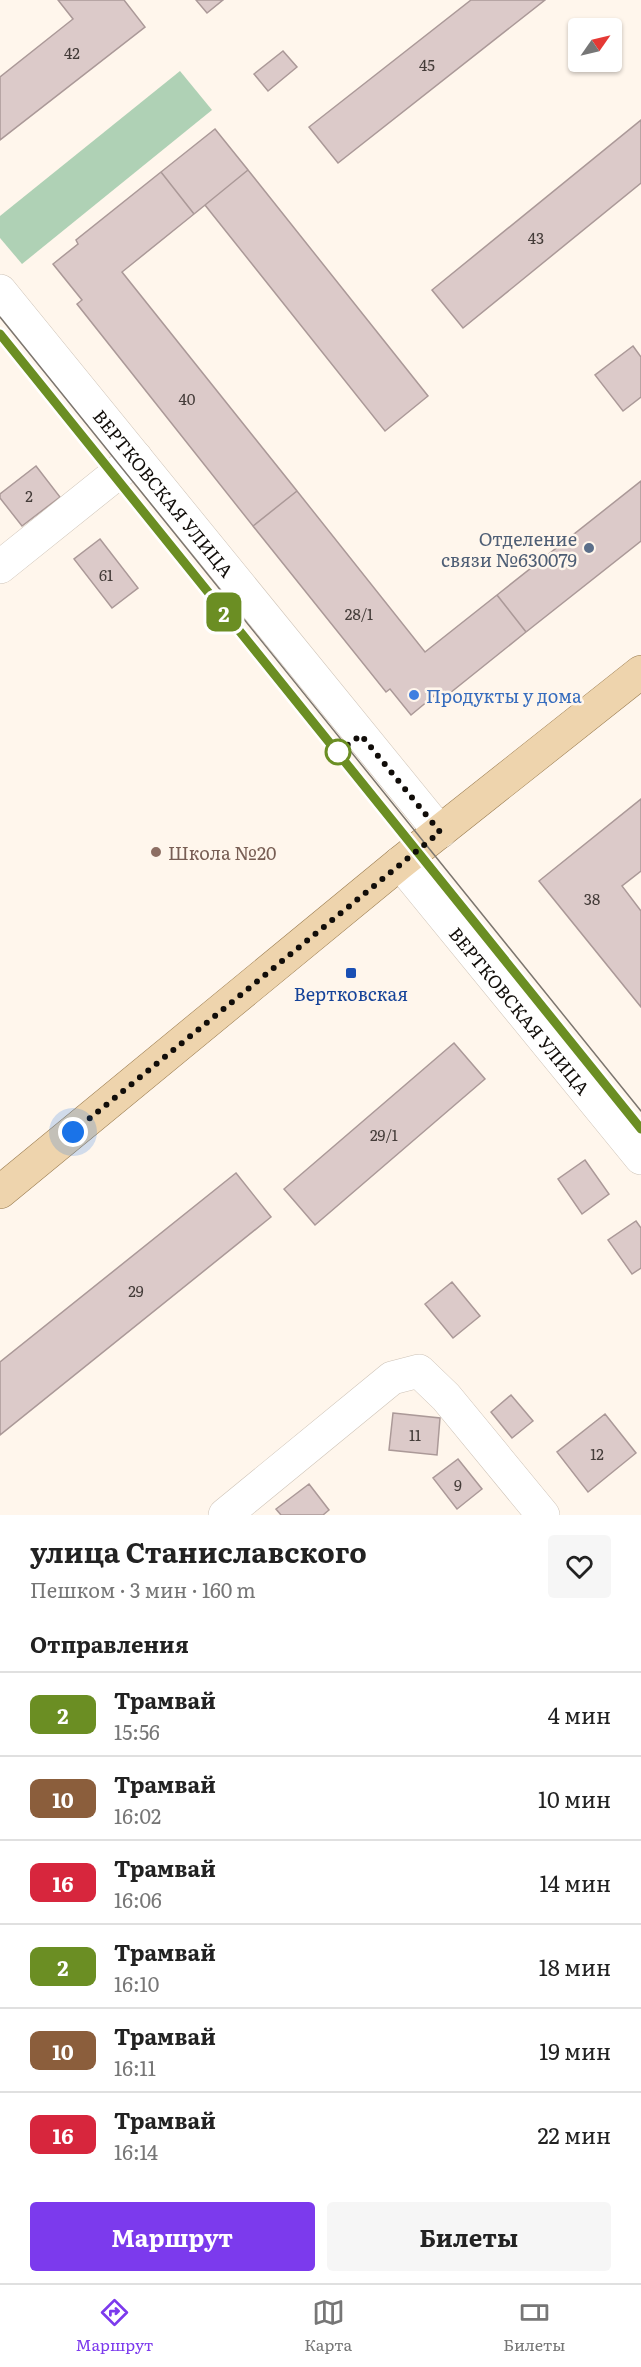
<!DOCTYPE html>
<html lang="ru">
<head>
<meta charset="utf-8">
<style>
  :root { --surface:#fff; --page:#f6f6f6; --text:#222; --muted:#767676; --line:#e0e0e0; --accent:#7c3aed }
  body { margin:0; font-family:Literata,serif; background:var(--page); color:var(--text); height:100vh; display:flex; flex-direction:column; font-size:22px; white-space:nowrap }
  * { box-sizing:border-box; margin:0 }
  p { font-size:20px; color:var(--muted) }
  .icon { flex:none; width:33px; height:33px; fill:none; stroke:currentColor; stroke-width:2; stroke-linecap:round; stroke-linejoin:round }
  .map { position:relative; height:1515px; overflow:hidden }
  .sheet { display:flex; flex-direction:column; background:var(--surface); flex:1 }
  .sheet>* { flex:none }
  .badge { padding:0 12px; border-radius:9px; font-size:21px; line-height:39px }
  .needle { width:39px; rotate:56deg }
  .tools { position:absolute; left:568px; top:18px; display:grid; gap:12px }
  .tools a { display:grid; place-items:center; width:54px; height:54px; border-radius:6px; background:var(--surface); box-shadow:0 2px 4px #0004; font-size:30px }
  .you { position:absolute; width:30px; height:30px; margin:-15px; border:4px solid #fff; border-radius:50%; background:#1a73e8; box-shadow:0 0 0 9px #1a73e833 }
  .map>.badge { position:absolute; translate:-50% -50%; box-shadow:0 0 0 3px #fff }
  h2 { padding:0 30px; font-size:22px; line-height:54px }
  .round { display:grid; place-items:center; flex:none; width:63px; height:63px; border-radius:6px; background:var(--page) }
  .head { display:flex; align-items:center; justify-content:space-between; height:102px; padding:0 30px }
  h1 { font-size:28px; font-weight:700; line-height:45px }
  .button { display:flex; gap:12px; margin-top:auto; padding:12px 30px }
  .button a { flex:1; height:69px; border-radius:6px; background:var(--accent); color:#fff; font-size:24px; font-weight:700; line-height:69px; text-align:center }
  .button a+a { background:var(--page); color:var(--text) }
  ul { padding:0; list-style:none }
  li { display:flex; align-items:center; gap:18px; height:84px; padding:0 30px; border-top:2px solid var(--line) }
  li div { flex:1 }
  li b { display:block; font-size:22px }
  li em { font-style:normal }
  li .badge { min-width:66px; font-weight:700; text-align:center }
  .dock { display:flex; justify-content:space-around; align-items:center; height:84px; border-top:2px solid var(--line); background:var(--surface); font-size:16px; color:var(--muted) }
  .dock a { display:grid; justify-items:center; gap:3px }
  .dock .selected { color:var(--accent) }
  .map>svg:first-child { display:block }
</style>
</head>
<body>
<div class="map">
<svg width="641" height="1515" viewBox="0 0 641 1515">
  <rect width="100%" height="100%" fill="#fff6ec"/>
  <path fill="#afd1b5" d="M 180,71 L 212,110 L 22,264 L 0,238 L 0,216 Z"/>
  <path fill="#dccac9" stroke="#ab9998" stroke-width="1.5" d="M 58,0 L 124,0 L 145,27 L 0,140 L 0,77 L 73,19 Z
    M 196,0 L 223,0 L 207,13 Z
    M 471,0 L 545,0 L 338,163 L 309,127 Z
    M 283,51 L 297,67 L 268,91 L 254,74 Z
    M 641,120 L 641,183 L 463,328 L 432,290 Z
    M 215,129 L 248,170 L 194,214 L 161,172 Z
    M 248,170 L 428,396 L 385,431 L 205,205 Z
    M 161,172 L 194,214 L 122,272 L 297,491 L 253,526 L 77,304 L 82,300 L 53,264 L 78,244 L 76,240 Z
    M 633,346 L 641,357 L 641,397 L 623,411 L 595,375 Z
    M 36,466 L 60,497 L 22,526 L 0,498 L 0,494 Z
    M 641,481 L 641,541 L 526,632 L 497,595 Z
    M 297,491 L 425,652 L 497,595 L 526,632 L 445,697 L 440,691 L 411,715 L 390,689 L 386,692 L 253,526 Z
    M 100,539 L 138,588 L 112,608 L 74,559 Z
    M 641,799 L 641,871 L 622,886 L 641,911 L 641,1007 L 539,881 Z
    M 454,1043 L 485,1079 L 315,1225 L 284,1189 Z
    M 585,1160 L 609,1194 L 582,1214 L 558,1179 Z
    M 236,1173 L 271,1217 L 0,1435 L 0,1362 Z
    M 636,1221 L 641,1228 L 641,1268 L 632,1274 L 608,1240 Z
    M 452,1282 L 480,1316 L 453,1338 L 425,1304 Z
    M 511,1395 L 533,1421 L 512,1438 L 491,1412 Z
    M 393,1413 L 440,1418 L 437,1455 L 389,1450 Z
    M 605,1414 L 636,1453 L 588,1492 L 557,1452 Z
    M 458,1459 L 482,1489 L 457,1509 L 433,1478 Z
    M 309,1484 L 329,1510 L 323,1515 L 281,1515 L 276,1509 Z"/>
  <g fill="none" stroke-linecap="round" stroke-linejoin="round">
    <g stroke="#cec3b7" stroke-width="34">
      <g id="minor">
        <path id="s1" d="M 0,291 L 440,832"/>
        <path d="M 0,567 L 136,458"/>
        <path id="s2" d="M 400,863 L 641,1158"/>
        <path d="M 225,1515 L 392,1378 L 419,1371 L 446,1397 L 543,1515"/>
      </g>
    </g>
    <g stroke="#9a7c50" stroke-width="34">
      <path id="major" d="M 0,1192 L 400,863 L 641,672"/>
    </g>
    <use href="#minor" stroke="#fff" stroke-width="33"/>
    <use href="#major" stroke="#eed4ad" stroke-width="33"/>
    <path stroke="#7c766f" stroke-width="1.5" d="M 0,317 L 641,1111
      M 0,334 L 641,1129"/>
  </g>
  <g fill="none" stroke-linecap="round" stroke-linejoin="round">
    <g stroke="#fff" stroke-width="14">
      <path id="line" d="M 0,334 L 641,1129"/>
    </g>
    <use href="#line" stroke="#6b8e23" stroke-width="9"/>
    <path stroke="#110d09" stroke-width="6" stroke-dasharray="0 10.8" d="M 73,1132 L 440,832 L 361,735 L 338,752"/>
  </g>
  <circle fill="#5c6f8a" stroke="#fff6ec" stroke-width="2" cx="589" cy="548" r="6"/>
  <circle fill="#3f7fe0" stroke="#fff6ec" stroke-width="2" cx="414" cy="695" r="6"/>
  <circle fill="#fff" stroke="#6b8e23" stroke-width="3" cx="338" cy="752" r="12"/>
  <circle fill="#8d6e63" stroke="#fff6ec" stroke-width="2" cx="156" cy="852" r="6"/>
  <rect fill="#1a4fb4" stroke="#fff6ec" stroke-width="2" x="345" y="967" width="12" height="12" rx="3"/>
  <g text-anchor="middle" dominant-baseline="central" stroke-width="5" stroke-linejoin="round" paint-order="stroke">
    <g font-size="15" fill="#443c39">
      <text x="72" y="52">42</text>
      <text x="427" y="64">45</text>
      <text x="536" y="237">43</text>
      <text x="187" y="398">40</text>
      <text x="29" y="495">2</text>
      <text x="106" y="574">61</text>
      <text x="359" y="613">28/1</text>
      <text x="592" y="898">38</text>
      <text x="384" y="1134">29/1</text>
      <text x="136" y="1290">29</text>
      <text x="415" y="1434">11</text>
      <text x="597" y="1453">12</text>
      <text x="458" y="1484">9</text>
    </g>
    <g font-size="18" fill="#110d09" stroke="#fff6ec">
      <text stroke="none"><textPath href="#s1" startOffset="260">ВЕРТКОВСКАЯ УЛИЦА</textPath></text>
      <text stroke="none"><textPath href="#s2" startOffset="190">ВЕРТКОВСКАЯ УЛИЦА</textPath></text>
    </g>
    <g font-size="18" fill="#4e5e75" stroke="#fff6ec" text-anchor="end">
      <text x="577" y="538">Отделение<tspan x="577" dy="21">связи №630079</tspan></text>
    </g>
    <g font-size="18" fill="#366cbe" stroke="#fff6ec" text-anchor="start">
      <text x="426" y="695">Продукты у дома</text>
    </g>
    <g font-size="18" fill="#785e54" stroke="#fff6ec" text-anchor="start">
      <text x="168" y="852">Школа №20</text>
    </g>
    <g font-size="18" fill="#164399" stroke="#fff6ec">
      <text x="351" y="993">Вертковская</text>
    </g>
  </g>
</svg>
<div class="tools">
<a><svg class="needle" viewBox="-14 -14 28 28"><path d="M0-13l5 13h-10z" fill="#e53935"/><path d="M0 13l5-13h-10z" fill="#767676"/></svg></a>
</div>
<div class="you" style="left:73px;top:1132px"></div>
<b class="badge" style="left:224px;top:612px;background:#6b8e23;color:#fff">2</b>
</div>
<section class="sheet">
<div class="head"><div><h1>улица Станиславского</h1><p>Пешком · 3 мин · 160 m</p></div><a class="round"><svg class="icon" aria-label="heart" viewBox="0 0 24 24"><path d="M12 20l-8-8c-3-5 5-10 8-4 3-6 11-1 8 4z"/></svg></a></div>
<h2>Отправления</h2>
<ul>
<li><span class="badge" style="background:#6b8e23;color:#fff">2</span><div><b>Трамвай</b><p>15:56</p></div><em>4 мин</em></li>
<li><span class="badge" style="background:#8b5e3c;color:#fff">10</span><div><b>Трамвай</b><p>16:02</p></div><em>10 мин</em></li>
<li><span class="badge" style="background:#d7263d;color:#fff">16</span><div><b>Трамвай</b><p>16:06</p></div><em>14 мин</em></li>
<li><span class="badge" style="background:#6b8e23;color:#fff">2</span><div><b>Трамвай</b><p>16:10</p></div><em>18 мин</em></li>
<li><span class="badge" style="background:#8b5e3c;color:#fff">10</span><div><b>Трамвай</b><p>16:11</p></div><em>19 мин</em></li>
<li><span class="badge" style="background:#d7263d;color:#fff">16</span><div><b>Трамвай</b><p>16:14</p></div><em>22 мин</em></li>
</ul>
<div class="button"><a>Маршрут</a><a>Билеты</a></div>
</section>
<nav class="dock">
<a class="selected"><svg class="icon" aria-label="directions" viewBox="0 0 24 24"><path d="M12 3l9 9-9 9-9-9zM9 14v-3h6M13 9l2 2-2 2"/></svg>Маршрут</a>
<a><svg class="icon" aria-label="map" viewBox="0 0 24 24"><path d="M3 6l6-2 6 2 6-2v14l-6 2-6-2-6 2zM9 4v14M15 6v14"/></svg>Карта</a>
<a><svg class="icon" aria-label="tickets" viewBox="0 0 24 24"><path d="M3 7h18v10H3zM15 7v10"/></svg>Билеты</a>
</nav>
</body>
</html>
